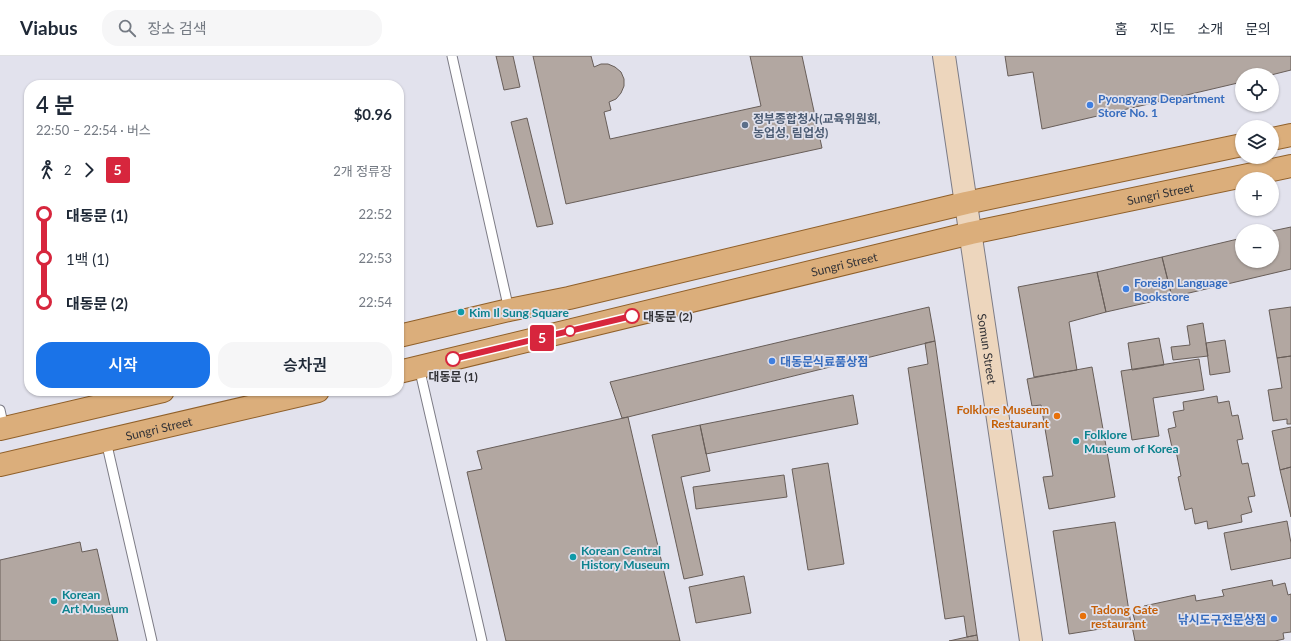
<!DOCTYPE html>
<html lang="ko">
<head>
<meta charset="utf-8">
<style>
  :root { --surface:#fff; --page:#f6f6f7; --text:#1f2937; --muted:#747a83; --line:#e0e1e3; --accent:#1a73e8 }
  body { margin:0; font-family:Lato,"Noto Sans KR",sans-serif; background:var(--page); color:var(--text); height:100vh; display:flex; flex-direction:column; font-size:15px; white-space:nowrap }
  * { box-sizing:border-box; margin:0 }
  p { font-size:13px; color:var(--muted) }
  .icon { flex:none; width:22px; height:22px; fill:none; stroke:currentColor; stroke-width:2; stroke-linecap:round; stroke-linejoin:round }
  .map { position:relative; flex:1; overflow:hidden }
  .details { position:absolute; left:24px; top:24px; width:380px; height:316px; display:flex; flex-direction:column; background:var(--surface); border-radius:16px; box-shadow:0 1px 3px #0004 }
  .details>* { flex:none }
  .badge { padding:0 8px; border-radius:3px; font-size:14px; line-height:26px }
  .controls { position:absolute; left:1235px; top:12px; display:grid; gap:8px }
  .controls a { display:grid; place-items:center; width:44px; height:44px; border-radius:50%; background:var(--surface); box-shadow:0 1px 3px #0004; font-size:20px }
  .map>.badge { position:absolute; translate:-50% -50%; box-shadow:0 0 0 2px #fff }
  .legs { display:flex; align-items:center; gap:6px; height:44px; padding:0 12px; font-size:13px }
  .legs p { margin-inline-start:auto }
  .head { display:flex; align-items:center; justify-content:space-between; height:68px; padding:0 12px }
  h1 { font-size:22px; font-weight:600; line-height:30px }
  .primary-button { display:flex; gap:8px; margin-top:auto; padding:8px 12px }
  .primary-button a { flex:1; height:46px; border-radius:16px; background:var(--accent); color:#fff; font-size:16px; font-weight:600; line-height:46px; text-align:center }
  .primary-button a+a { background:var(--page); color:var(--text) }
  ul { padding:0 12px; list-style:none }
  li { display:flex; align-items:center; gap:14px; height:44px; font-size:15px }
  li i { display:grid; place-items:center; width:6px; height:100%; margin:0 5px; background:currentColor }
  li i::after { content:''; width:10px; height:10px; margin:-5px; border:3px solid; border-radius:50%; background:var(--surface) }
  li p { margin-inline-start:auto }
  li:first-child i { background:linear-gradient(#0000 50%,currentColor 0) }
  li:last-child i { background:linear-gradient(currentColor 50%,#0000 0) }
  header { display:flex; align-items:center; gap:24px; box-sizing:border-box; height:56px; padding:0 20px; background:var(--surface); border-bottom:1px solid var(--line) }
  header strong { font-size:19px }
  nav { display:flex; gap:22px; margin-inline-start:auto; font-size:14px }
  .search { width:280px; height:36px; background:var(--page); display:flex; align-items:center; gap:10px; box-sizing:border-box; padding:0 14px; border-radius:16px; color:var(--muted); font-size:15px }
  .map>svg:first-child { display:block }
</style>
</head>
<body>
<header>
<strong>Viabus</strong>
<div class="search"><svg class="icon" aria-label="search" viewBox="0 0 24 24"><circle cx="10" cy="10" r="6"/><path d="M15 15l6 6"/></svg>장소 검색</div>
<nav><a>홈</a><a>지도</a><a>소개</a><a>문의</a></nav>
</header>
<div class="map">
<svg width="1291" height="585" viewBox="0 0 1291 585">
  <rect width="100%" height="100%" fill="#e2e2ed"/>
  <path fill="#b2a7a1" stroke="#685e59" d="M 496,0 L 513,0 L 520,31 L 504,34 Z
    M 533,0 L 591,0 L 594,11 L 601,8 L 608,8 L 615,11 L 621,16 L 624,23 L 624,30 L 621,37 L 616,43 L 609,46 L 611,54 L 604,56 L 610,83 L 761,50 L 750,0 L 802,0 L 822,92 L 566,148 Z
    M 1005,0 L 1291,0 L 1291,14 L 1271,19 L 1242,19 L 1242,26 L 1042,73 L 1033,16 L 1008,20 Z
    M 527,62 L 553,168 L 537,171 L 511,66 Z
    M 1291,171 L 1291,213 L 1172,241 L 1162,201 L 1242,182 L 1242,205 L 1272,205 L 1272,175 Z
    M 1162,201 L 1172,241 L 1106,256 L 1097,216 Z
    M 1097,216 L 1106,256 L 1069,266 L 1077,314 L 1034,321 L 1018,231 Z
    M 929,251 L 935,285 L 628,361 L 622,362 L 610,326 Z
    M 1291,251 L 1291,300 L 1277,302 L 1269,254 Z
    M 1203,267 L 1208,300 L 1173,304 L 1171,291 L 1190,289 L 1187,270 Z
    M 1159,282 L 1164,309 L 1132,314 L 1128,287 Z
    M 1225,284 L 1230,316 L 1210,319 L 1206,287 Z
    M 935,285 L 977,579 L 967,581 L 964,560 L 945,563 L 908,312 L 928,308 L 925,287 Z
    M 1291,300 L 1291,368 L 1287,368 L 1287,363 L 1273,365 L 1268,334 L 1282,332 L 1277,302 Z
    M 1199,303 L 1204,334 L 1153,342 L 1159,380 L 1132,384 L 1121,315 Z
    M 1092,311 L 1115,441 L 1049,453 L 1043,421 L 1053,420 L 1041,349 L 1032,350 L 1027,323 Z
    M 853,339 L 858,368 L 706,398 L 700,369 Z
    M 1217,340 L 1218,347 L 1229,345 L 1232,360 L 1238,359 L 1243,383 L 1237,384 L 1242,408 L 1248,407 L 1255,440 L 1248,441 L 1252,456 L 1241,459 L 1242,466 L 1208,473 L 1207,465 L 1195,468 L 1192,452 L 1185,454 L 1178,421 L 1181,420 L 1176,395 L 1173,396 L 1168,373 L 1176,371 L 1173,356 L 1184,354 L 1183,346 Z
    M 628,361 L 680,585 L 506,585 L 467,416 L 482,413 L 477,395 Z
    M 700,369 L 710,415 L 681,421 L 703,519 L 684,523 L 652,379 Z
    M 1291,371 L 1291,411 L 1280,414 L 1272,375 Z
    M 828,407 L 844,508 L 808,514 L 792,413 Z
    M 1291,411 L 1291,461 L 1280,414 Z
    M 784,419 L 787,441 L 696,453 L 693,431 Z
    M 1287,465 L 1291,487 L 1291,502 L 1231,514 L 1224,477 Z
    M 1115,466 L 1131,568 L 1069,578 L 1053,475 Z
    M 80,486 L 82,496 L 97,493 L 118,585 L 0,585 L 0,504 Z
    M 744,520 L 751,557 L 696,567 L 689,531 Z
    M 1272,524 L 1273,530 L 1285,527 L 1288,539 L 1291,538 L 1291,576 L 1283,577 L 1284,583 L 1275,585 L 1135,585 L 1132,570 L 1136,569 L 1133,558 L 1145,556 L 1144,550 L 1195,539 L 1196,545 L 1224,540 L 1222,534 Z
    M 977,579 L 978,585 L 949,585 L 967,581 Z"/>
  <g fill="none" stroke-linecap="round" stroke-linejoin="round">
    <g stroke="#7d7c86" stroke-width="11">
      <path id="lane" d="M 452,0 L 509,254
        M 419,311 L 482,585
        M 0,354 L 4,372
        M 106,385 L 152,585"/>
    </g>
    <g stroke="#7d7c86" stroke-width="24">
      <g id="secondary">
        <path id="s1" d="M 944,0 L 1031,585"/>
      </g>
    </g>
    <g stroke="#90602a" stroke-width="24">
      <g id="primary">
        <path d="M 1272,83 L 1291,79"/>
        <path d="M 399,280 L 509,254 L 569,242 L 966,147 L 1242,89"/>
        <path id="s2" d="M 399,316 L 971,177 L 1291,110"/>
        <path d="M 0,373 L 163,335"/>
        <path id="s3" d="M 0,409 L 318,335"/>
      </g>
    </g>
    <use href="#lane" stroke="#fff" stroke-width="9"/>
    <use href="#secondary" stroke="#edd6bd" stroke-width="22"/>
    <use href="#primary" stroke="#dbae7b" stroke-width="22"/>
  </g>
  <g fill="none" stroke-linecap="round" stroke-linejoin="round">
    <g stroke="#fff" stroke-width="9">
      <path id="line-1" d="M 453,303 L 632,260"/>
    </g>
    <use href="#line-1" stroke="#d7263d" stroke-width="6"/>
  </g>
  <g fill="#3f7fe0" stroke="#e2e2ed" stroke-width="1.5">
    <circle cx="1090" cy="49" r="4"/>
    <circle cx="1126" cy="233" r="4"/>
    <circle cx="772" cy="305" r="4"/>
    <circle cx="1274" cy="563" r="4"/>
  </g>
  <circle fill="#5c6f8a" stroke="#e2e2ed" stroke-width="1.5" cx="745" cy="69" r="4"/>
  <g fill="#0f9aa8" stroke="#e2e2ed" stroke-width="1.5">
    <circle cx="461" cy="256" r="4"/>
    <circle cx="1076" cy="385" r="4"/>
    <circle cx="573" cy="501" r="4"/>
    <circle cx="54" cy="545" r="4"/>
  </g>
  <g fill="#fff" stroke="#d7263d" stroke-width="2">
    <circle cx="632" cy="260" r="7"/>
    <circle cx="570" cy="275" r="5"/>
    <circle cx="453" cy="303" r="7"/>
  </g>
  <g fill="#e8710a" stroke="#e2e2ed" stroke-width="1.5">
    <circle cx="1057" cy="360" r="4"/>
    <circle cx="1083" cy="560" r="4"/>
  </g>
  <g text-anchor="middle" dominant-baseline="central" stroke-width="3.5" stroke-linejoin="round" paint-order="stroke">
    <g font-size="12" font-weight="bold" fill="#366cbe" stroke="#e2e2ed" text-anchor="start">
      <text x="1098" y="42">Pyongyang Department<tspan x="1098" dy="14">Store No. 1</tspan></text>
      <text x="1134" y="226">Foreign Language<tspan x="1134" dy="14">Bookstore</tspan></text>
      <text x="780" y="305">대동문식료품상점</text>
      <text x="1266" y="563" text-anchor="end">낚시도구전문상점</text>
    </g>
    <g font-size="12" font-weight="bold" fill="#4e5e75" stroke="#e2e2ed" text-anchor="start">
      <text x="753" y="62">정부종합청사(교육위원회,<tspan x="753" dy="14">농업성, 림업성)</tspan></text>
    </g>
    <g font-size="12" fill="#323236" stroke="#e2e2ed">
      <text stroke="none"><textPath href="#s2" startOffset="782">Sungri Street</textPath></text>
      <text stroke="none"><textPath href="#s2" startOffset="458">Sungri Street</textPath></text>
      <text stroke="none"><textPath href="#s1" startOffset="296">Somun Street</textPath></text>
      <text stroke="none"><textPath href="#s3" startOffset="163">Sungri Street</textPath></text>
    </g>
    <g font-size="12" font-weight="bold" fill="#0d838f" stroke="#e2e2ed" text-anchor="start">
      <text x="469" y="256">Kim Il Sung Square</text>
      <text x="1084" y="378">Folklore<tspan x="1084" dy="14">Museum of Korea</tspan></text>
      <text x="581" y="494">Korean Central<tspan x="581" dy="14">History Museum</tspan></text>
      <text x="62" y="538">Korean<tspan x="62" dy="14">Art Museum</tspan></text>
    </g>
    <g font-size="12" font-weight="bold" fill="#323236" stroke="#e2e2ed" text-anchor="start">
      <text x="643" y="260">대동문 (2)</text>
      <text x="453" y="320" text-anchor="middle">대동문 (1)</text>
    </g>
    <g font-size="12" font-weight="bold" fill="#c56008" stroke="#e2e2ed" text-anchor="end">
      <text x="1049" y="353">Folklore Museum<tspan x="1049" dy="14">Restaurant</tspan></text>
      <text x="1091" y="553" text-anchor="start">Tadong Gate<tspan x="1091" dy="14">restaurant</tspan></text>
    </g>
  </g>
</svg>
<div class="controls">
<a><svg class="icon" aria-label="locate" viewBox="0 0 24 24"><circle cx="12" cy="12" r="6"/><path d="M12 2v4M12 18v4M2 12h4M18 12h4"/></svg></a>
<a><svg class="icon" aria-label="layers" viewBox="0 0 24 24"><path d="M12 4l9 5-9 5-9-5zM3 14l9 5 9-5"/></svg></a>
<a>+</a>
<a>−</a>
</div>
<b class="badge" style="left:542px;top:282px;background:#d7263d;color:#fff">5</b>
<section class="details">
<div class="head"><div><h1>4 분</h1><p>22:50 – 22:54 · 버스</p></div><b>$0.96</b></div>
<div class="legs"><svg class="icon" aria-label="walk" viewBox="0 0 24 24"><circle cx="13" cy="4" r="2"/><path d="M13 8l-2 6 4 7M11 14l-3 7M7 12l3-4h3l4 4"/></svg>2<svg class="icon" aria-label="forward" viewBox="0 0 24 24"><path d="M9 5l7 7-7 7"/></svg><b class="badge" style="background:#d7263d;color:#fff">5</b><p>2개 정류장</p></div>
<ul>
<li><i style="color:#d7263d"></i><b>대동문 (1)</b><p>22:52</p></li>
<li><i style="color:#d7263d"></i><span>1백 (1)</span><p>22:53</p></li>
<li><i style="color:#d7263d"></i><b>대동문 (2)</b><p>22:54</p></li>
</ul>
<div class="primary-button"><a>시작</a><a>승차권</a></div>
</section>
</div>
</body>
</html>
